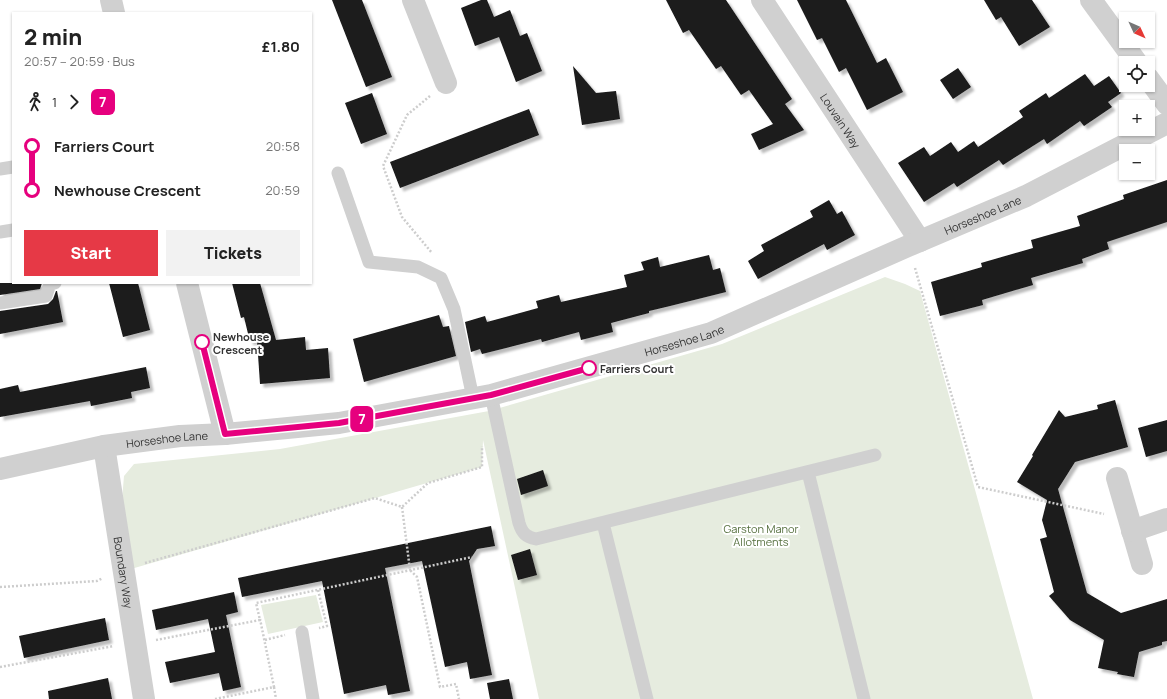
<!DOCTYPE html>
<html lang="en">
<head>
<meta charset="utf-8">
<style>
  :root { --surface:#fff; --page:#f2f2f2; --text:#222; --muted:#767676; --accent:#e63946 }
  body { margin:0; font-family:Manrope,sans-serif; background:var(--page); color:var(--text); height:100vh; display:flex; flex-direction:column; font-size:15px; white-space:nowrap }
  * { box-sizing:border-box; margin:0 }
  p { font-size:13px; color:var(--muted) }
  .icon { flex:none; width:22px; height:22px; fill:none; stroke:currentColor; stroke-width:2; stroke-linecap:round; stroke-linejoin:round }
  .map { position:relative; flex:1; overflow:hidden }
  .drawer { position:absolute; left:12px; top:12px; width:300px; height:272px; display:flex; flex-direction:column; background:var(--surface); border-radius:0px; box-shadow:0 1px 3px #0004 }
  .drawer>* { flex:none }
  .badge { padding:0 8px; border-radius:6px; font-size:14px; line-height:26px }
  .needle { width:26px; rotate:134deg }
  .tools { position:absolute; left:1119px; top:12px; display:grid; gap:8px }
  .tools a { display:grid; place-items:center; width:36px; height:36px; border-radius:0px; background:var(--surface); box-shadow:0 1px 3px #0004; font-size:20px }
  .map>.badge { position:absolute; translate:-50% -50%; box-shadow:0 0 0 2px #fff }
  .legs { display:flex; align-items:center; gap:6px; height:44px; padding:0 12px; font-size:13px }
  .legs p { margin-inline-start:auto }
  .overview { display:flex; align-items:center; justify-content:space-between; height:68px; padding:0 12px }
  h1 { font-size:22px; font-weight:800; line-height:30px }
  .cta { display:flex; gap:8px; margin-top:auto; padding:8px 12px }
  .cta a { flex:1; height:46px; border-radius:0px; background:var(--accent); color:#fff; font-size:16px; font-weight:800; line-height:46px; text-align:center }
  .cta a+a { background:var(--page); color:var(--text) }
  ul { padding:0 12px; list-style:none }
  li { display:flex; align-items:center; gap:14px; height:44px; font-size:15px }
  li i { display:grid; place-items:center; width:6px; height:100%; margin:0 5px; background:currentColor }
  li i::after { content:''; width:10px; height:10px; margin:-5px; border:3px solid; border-radius:50%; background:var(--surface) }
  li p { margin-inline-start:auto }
  li:first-child i { background:linear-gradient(#0000 50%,currentColor 0) }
  li:last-child i { background:linear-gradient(currentColor 50%,#0000 0) }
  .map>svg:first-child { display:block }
</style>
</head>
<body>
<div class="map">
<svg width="1167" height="699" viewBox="0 0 1167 699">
  <defs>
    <filter id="shadow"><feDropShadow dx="3.5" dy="3.5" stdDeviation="1" flood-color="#0004"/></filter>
  </defs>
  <rect width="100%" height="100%" fill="#fff"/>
  <path fill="#e6ecdf" d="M 885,277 L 905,284 L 920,291 L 1033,699 L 539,699 L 483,440 L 482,467 L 131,569 L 122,500 L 124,476 L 134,464 L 280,449 L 489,411 L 722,344 Z
    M 316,595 L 323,622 L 268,634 L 261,605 Z"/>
  <path fill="#1a1a1a" filter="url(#shadow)" d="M 332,0 L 362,0 L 392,77 L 366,87 Z
    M 481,0 L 487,0 L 494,17 L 510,10 L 520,36 L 527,33 L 542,71 L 516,82 L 499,37 L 475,46 L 461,8 Z
    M 666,0 L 726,0 L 792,99 L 785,104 L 804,130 L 759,150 L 751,134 L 773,124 L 749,90 L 741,95 L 721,66 L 716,69 L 689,30 L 683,33 Z
    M 797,0 L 846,0 L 877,63 L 886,58 L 903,92 L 867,110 L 846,68 L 839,72 L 822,38 L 817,40 Z
    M 984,0 L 1032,0 L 1050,27 L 1019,46 L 1001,17 L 996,20 Z
    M 573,66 L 596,93 L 616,91 L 620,119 L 582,125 Z
    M 958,68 L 971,87 L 953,99 L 940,80 Z
    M 1085,74 L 1094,86 L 1109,76 L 1121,93 L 1108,102 L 1112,107 L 1084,126 L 1080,121 L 1047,144 L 1044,139 L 1003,165 L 999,160 L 957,187 L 954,183 L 924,202 L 898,163 L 924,147 L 930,156 L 951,142 L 958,152 L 974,141 L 978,147 L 1023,117 L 1019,111 L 1046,93 L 1049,98 Z
    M 372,93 L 387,134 L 361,144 L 345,103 Z
    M 529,109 L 539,135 L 400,188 L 390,162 Z
    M 1167,180 L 1167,222 L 1107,242 L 1109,249 L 1082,259 L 1083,263 L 1031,278 L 1033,285 L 982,300 L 983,305 L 940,316 L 931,282 L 982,267 L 981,263 L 1033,248 L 1031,240 L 1080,226 L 1077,216 L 1124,199 L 1123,195 Z
    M 829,200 L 837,214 L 842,211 L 855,235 L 827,250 L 824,244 L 758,279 L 748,261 L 764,251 L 761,245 L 813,217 L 810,211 Z
    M 709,255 L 713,270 L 720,268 L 726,292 L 670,306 L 649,311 L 649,313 L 611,323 L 613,332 L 581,340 L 579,332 L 542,342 L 541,339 L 482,354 L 480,349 L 471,352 L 465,322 L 485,316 L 487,322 L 538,308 L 536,301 L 559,295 L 561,302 L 627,287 L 624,275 L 644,270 L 641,262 L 658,257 L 660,267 Z
    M 0,283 L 42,283 L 40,289 L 0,295 Z
    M 109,283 L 138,283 L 150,330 L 123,337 Z
    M 232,283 L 260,283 L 276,340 L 305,337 L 306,350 L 328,348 L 330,378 L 260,384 L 257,340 L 250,342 L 244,317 L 241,318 Z
    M 56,291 L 57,291 L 63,322 L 0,334 L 0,311 L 48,304 L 53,299 Z
    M 439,315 L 443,327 L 449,326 L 456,356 L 364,382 L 353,339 Z
    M 146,367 L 150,388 L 131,392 L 132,398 L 91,406 L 90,401 L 0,417 L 0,389 L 18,385 L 20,392 Z
    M 1115,400 L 1128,447 L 1075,462 L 1058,489 L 1087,593 L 1121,613 L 1167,599 L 1167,641 L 1162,642 L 1162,645 L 1139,652 L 1134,677 L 1117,674 L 1118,672 L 1098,668 L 1104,640 L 1070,620 L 1049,596 L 1054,592 L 1040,539 L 1047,537 L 1042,520 L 1047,500 L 1017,482 L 1033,456 L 1032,455 L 1059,410 L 1065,417 L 1098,409 L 1097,405 Z
    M 1167,420 L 1167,451 L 1146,457 L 1138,428 Z
    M 543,470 L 548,486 L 521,495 L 517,479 Z
    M 491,526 L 495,546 L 477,549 L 469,561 L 492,675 L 470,679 L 467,662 L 445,667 L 422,561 L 385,568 L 410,691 L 388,695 L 386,685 L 344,694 L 322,581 L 242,597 L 238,578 Z
    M 530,549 L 537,575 L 518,580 L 511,555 Z
    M 234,592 L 238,612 L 226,615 L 241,687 L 223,691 L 219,673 L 170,683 L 165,662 L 215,652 L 208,619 L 156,630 L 152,610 Z
    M 105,618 L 109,640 L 24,658 L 19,636 Z
    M 108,678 L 112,699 L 49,699 L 48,691 Z
    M 509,679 L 513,699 L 490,699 L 487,683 Z"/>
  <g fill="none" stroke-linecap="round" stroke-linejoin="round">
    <path stroke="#cdcdcd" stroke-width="2.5" stroke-dasharray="2 2" stroke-linecap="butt" d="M 430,96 L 407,115 L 383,166 L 402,217 L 432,253
      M 915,268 L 978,487 L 1104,514
      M 402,507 L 410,570 L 417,577 L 440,687 L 456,684 L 459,699
      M 145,563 L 375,498 L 402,507 L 428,483 L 482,467 L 482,446
      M 0,587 L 97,581 L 103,578
      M 318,590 L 327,626 L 319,628
      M 156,640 L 260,620 L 256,603 L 472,557
      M 265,640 L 285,635
      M 0,667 L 114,646
      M 274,687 L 276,699
      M 215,699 L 274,687 L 260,619"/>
    <path stroke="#d0d0d0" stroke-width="13" d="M 0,169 L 13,167
      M 338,173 L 369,262 L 418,267 L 441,278 L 454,309 L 473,398
      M 0,232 L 13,230
      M 0,303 L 46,296 L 50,284 L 55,283
      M 491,395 L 519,523 C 522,533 526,537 536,539 L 875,455
      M 808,472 L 864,699
      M 603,523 L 647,699
      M 302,632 L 313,699"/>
    <g stroke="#d0d0d0" stroke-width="22">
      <path d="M 111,0 L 114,13"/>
      <path d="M 413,0 L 446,83"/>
      <path id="s1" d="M 762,0 L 920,241"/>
      <path d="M 1091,0 L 1137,63"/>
      <path d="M 1148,78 L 1167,104"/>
      <path d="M 187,283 L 225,434"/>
      <path id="s2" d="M 104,446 L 144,699"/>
      <path d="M 1117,478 L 1142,564"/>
      <path d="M 1132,531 L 1167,519"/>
    </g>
    <path stroke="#d0d0d0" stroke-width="22" id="s3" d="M 0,469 L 104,446 L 180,436 L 225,434 L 339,423 L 491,395 L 711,333 L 908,246 L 1026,196 L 1167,123"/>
  </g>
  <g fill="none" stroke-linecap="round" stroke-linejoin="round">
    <g stroke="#fff" stroke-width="9">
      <path id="line-1" d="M 202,342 L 225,434 L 339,423 L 491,395 L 589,368"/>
    </g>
    <use href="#line-1" stroke="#e6007e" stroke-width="6"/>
  </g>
  <g fill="#fff" stroke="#e6007e" stroke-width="2">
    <circle cx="202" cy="342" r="7"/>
    <circle cx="589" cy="368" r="7"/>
  </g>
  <g text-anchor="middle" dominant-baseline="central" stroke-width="4" stroke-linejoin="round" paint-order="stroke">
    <g font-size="11" fill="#333" stroke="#fff">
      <text stroke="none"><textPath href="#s1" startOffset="144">Louvain Way</textPath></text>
      <text stroke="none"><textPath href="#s3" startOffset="1022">Horseshoe Lane</textPath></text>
      <text stroke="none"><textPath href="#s3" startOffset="698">Horseshoe Lane</textPath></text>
      <text stroke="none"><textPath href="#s3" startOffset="170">Horseshoe Lane</textPath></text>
      <text stroke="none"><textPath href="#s2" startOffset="128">Boundary Way</textPath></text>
    </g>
    <g font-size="11" font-weight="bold" fill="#333" stroke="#fff" text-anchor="start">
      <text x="213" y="336">Newhouse<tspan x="213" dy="13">Crescent</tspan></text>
      <text x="600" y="368">Farriers Court</text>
    </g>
    <g font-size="11" fill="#56703f" stroke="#fff">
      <text x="761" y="528">Garston Manor<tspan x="761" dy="13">Allotments</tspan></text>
    </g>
  </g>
</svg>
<div class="tools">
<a><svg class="needle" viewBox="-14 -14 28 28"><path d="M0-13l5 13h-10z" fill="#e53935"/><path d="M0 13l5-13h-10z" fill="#767676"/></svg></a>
<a><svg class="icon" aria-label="locate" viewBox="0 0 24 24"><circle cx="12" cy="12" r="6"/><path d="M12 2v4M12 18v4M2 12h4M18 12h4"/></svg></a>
<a>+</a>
<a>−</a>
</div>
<b class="badge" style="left:362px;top:419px;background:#e6007e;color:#fff">7</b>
<section class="drawer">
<div class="overview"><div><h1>2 min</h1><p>20:57 – 20:59 · Bus</p></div><b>£1.80</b></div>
<div class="legs"><svg class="icon" aria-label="walk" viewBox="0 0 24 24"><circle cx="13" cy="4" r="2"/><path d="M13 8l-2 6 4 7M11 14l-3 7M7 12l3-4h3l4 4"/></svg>1<svg class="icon" aria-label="forward" viewBox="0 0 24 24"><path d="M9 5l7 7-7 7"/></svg><b class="badge" style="background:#e6007e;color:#fff">7</b></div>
<ul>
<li><i style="color:#e6007e"></i><b>Farriers Court</b><p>20:58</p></li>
<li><i style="color:#e6007e"></i><b>Newhouse Crescent</b><p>20:59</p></li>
</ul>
<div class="cta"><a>Start</a><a>Tickets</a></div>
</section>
</div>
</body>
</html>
